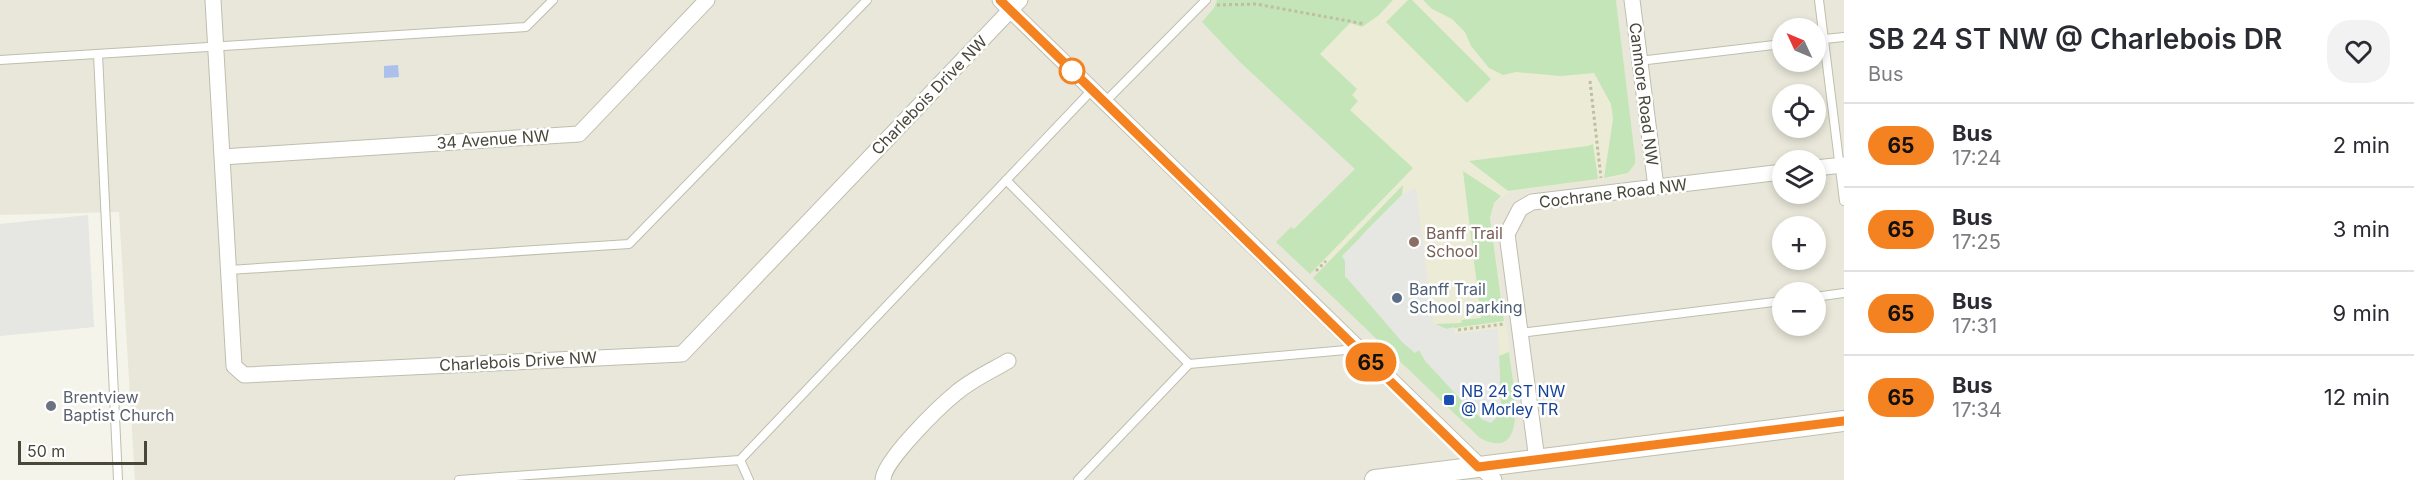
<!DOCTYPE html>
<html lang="en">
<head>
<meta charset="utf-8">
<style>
  :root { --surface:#fff; --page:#f2f2f3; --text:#2b2b33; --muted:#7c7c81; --line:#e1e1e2 }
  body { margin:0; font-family:Inter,sans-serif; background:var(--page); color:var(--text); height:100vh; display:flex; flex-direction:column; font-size:22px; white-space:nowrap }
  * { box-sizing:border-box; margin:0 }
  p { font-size:20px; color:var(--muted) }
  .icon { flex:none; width:33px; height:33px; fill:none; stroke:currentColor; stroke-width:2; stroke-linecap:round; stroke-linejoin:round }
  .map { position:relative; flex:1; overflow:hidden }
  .sheet { display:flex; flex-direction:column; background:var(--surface); width:570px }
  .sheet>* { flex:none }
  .badge { padding:0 12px; border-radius:20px; font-size:21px; line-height:39px }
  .needle { width:39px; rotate:314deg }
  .buttons { position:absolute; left:1772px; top:18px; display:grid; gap:12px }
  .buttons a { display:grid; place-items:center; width:54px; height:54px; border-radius:50%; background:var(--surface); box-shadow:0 3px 9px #0003; font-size:30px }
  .scale { position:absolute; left:18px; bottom:15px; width:129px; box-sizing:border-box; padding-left:6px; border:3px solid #484739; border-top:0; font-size:16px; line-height:21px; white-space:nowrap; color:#484739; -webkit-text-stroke:4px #fff; paint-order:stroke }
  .map>.badge { position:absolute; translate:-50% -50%; box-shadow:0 0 0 3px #fff }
  .round { display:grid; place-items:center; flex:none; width:63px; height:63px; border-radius:24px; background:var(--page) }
  .overview { display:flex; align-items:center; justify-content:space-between; height:102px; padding:0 24px }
  h1 { font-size:28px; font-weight:600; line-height:45px }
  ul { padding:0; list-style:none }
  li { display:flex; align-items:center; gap:18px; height:84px; padding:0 24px; border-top:2px solid var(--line) }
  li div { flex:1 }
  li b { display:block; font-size:22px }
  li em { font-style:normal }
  li .badge { min-width:66px; font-weight:700; text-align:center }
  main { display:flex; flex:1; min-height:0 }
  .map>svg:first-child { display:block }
</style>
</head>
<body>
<main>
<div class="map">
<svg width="1844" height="480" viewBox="0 0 1844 480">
  <rect width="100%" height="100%" fill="#f4f4eb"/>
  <path fill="#e8e7d9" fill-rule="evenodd" d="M 0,0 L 1219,0 L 1400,174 L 1514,408 L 1509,352 L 1490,218 L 1494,203 L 1510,191 L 1598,179 L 1635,164 L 1616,0 L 1844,0 L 1844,480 L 135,480 L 119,212 L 0,215 ZM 1782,28 L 1815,28 L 1815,62 L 1782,62 ZM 1782,94 L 1815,94 L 1815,128 L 1782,128 ZM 1782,160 L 1815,160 L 1815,194 L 1782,194 ZM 1782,226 L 1815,226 L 1815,260 L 1782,260 ZM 1782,292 L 1815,292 L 1815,326 L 1782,326 Z"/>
  <path fill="#ececd6" d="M 1219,0 L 1616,0 L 1635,164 L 1628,173 L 1620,177 L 1510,191 L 1494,203 L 1490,218 L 1509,352 L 1514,408 L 1489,437 L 1311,266 L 1400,174 Z"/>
  <path fill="#c3e5b7" d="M 1217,0 L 1393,0 L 1379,15 L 1362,27 L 1350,23 L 1320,54 L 1357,89 L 1352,95 L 1358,101 L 1350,110 L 1413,168 L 1310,274 L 1276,242 L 1291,227 L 1294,229 L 1355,169 L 1240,62 L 1202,22 L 1214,8 Z
    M 1408,0 L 1412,0 L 1491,79 L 1467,103 L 1386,22 Z
    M 1423,0 L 1616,0 L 1635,157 L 1635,164 L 1628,173 L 1604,178 L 1613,119 L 1611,104 L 1594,73 L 1561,76 L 1516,72 L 1503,75 L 1489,68 L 1471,46 L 1465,32 L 1452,19 L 1432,9 Z
    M 1593,144 L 1598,179 L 1508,191 L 1469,161 L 1588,146 Z
    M 1463,171 L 1501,196 L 1494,203 L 1490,218 L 1504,321 L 1447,329 L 1435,324 L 1461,323 L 1462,320 L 1481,318 Z
    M 1403,185 L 1402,195 L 1364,233 L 1345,261 L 1345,276 L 1419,350 L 1426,362 L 1501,413 L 1499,356 L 1509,352 C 1511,376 1533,466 1480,438 L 1313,278 Z"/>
  <path fill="#e6e6e2" d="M 1416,187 L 1433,324 L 1447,329 L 1454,327 L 1455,334 L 1498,328 L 1501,413 L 1491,423 L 1483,420 L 1466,405 L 1426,362 L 1419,350 L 1415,353 L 1403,343 L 1345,276 L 1345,261 L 1342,256 L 1402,195 Z
    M 88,215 L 94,327 L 0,336 L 0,224 Z"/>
  <path fill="#acc0ec" d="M 398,65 L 399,77 L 384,78 L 384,66 Z"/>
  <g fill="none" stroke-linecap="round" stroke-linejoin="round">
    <g stroke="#bfbeae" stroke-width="10">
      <path id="service" d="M 1819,0 L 1844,201
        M 1815,40 L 1844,37
        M 98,54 L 118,480
        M 0,60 L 526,27 L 553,0
        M 1639,61 L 1782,44
        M 1105,102 L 1206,0
        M 1006,180 L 1189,364
        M 229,270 L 629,244 L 867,0
        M 1815,297 L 1844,293
        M 1520,333 L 1782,301
        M 459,480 L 740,460
        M 749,480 L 740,460 L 1092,90
        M 1078,480 L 1189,364 L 1357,349"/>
    </g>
    <g stroke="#bfbeae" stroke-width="17">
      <path id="minor" d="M 213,0 L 234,366 L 244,375 L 682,354 L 1020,0
        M 1000,0 L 1494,480
        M 1632,0 L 1656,187
        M 222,157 L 579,134 L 707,0
        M 1815,168 L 1844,165
        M 1537,460 L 1507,234 L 1520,209 L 1532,202 L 1782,172
        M 883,480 C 883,461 940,406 956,393 C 971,380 991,371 1008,361"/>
    </g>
    <g stroke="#bfbeae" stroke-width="22">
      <path id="tertiary" d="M 1375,480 L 1844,421"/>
    </g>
    <path stroke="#c0bea0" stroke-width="3" stroke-dasharray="3 3" stroke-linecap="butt" d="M 1217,5 L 1256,4 L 1365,24
      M 1590,81 L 1601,178
      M 1316,271 L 1326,261
      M 1458,330 L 1504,324"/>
    <use href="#service" stroke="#fff" stroke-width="8"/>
    <use href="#minor" stroke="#fff" stroke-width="15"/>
    <use href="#tertiary" stroke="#fff" stroke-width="20"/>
  </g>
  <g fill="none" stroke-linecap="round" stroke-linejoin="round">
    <g stroke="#fff" stroke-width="14">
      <path id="line" d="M 1000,0 L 1478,467 L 1844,421"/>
    </g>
    <use href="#line" stroke="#f58220" stroke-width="9"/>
  </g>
  <circle fill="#fff" stroke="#f58220" stroke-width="3" cx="1072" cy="71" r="12"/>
  <circle fill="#8d6e63" stroke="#fff" stroke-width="2" cx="1414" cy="242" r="6"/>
  <circle fill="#5c6f8a" stroke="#fff" stroke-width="2" cx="1397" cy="298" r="6"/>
  <rect fill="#1a4fb4" stroke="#fff" stroke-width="2" x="1443" y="394" width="12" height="12" rx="3"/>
  <circle fill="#6b7280" stroke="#fff" stroke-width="2" cx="51" cy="406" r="6"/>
  <g text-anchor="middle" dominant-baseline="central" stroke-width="5" stroke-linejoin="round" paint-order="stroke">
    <g font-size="16" fill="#484739" stroke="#fff">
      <text transform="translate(1644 94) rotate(83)">Canmore Road NW</text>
      <text transform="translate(929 95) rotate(-46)">Charlebois Drive NW</text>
      <text transform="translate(493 139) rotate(-4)">34 Avenue NW</text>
      <text transform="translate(1613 193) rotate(-7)">Cochrane Road NW</text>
      <text transform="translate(518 361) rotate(-3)">Charlebois Drive NW</text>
    </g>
    <g font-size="16" fill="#785e54" stroke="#fff" text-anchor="start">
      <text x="1426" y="233">Banff Trail<tspan x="1426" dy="18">School</tspan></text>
    </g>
    <g font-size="16" fill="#4e5e75" stroke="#fff" text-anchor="start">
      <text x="1409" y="289">Banff Trail<tspan x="1409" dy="18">School parking</tspan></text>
    </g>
    <g font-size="16" fill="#164399" stroke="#fff" text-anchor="start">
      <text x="1461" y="391">NB 24 ST NW<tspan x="1461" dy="18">@ Morley TR</tspan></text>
    </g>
    <g font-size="16" fill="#5b616d" stroke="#fff" text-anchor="start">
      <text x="63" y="397">Brentview<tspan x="63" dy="18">Baptist Church</tspan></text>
    </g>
  </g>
</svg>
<div class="buttons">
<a><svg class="needle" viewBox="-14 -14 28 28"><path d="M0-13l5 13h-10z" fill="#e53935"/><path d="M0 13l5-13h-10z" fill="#7c7c81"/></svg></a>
<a><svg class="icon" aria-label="locate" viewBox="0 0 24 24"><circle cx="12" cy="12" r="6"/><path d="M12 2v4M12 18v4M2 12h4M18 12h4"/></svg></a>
<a><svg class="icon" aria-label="layers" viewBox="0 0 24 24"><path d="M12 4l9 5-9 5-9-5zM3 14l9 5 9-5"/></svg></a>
<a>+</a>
<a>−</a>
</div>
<div class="scale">50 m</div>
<b class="badge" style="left:1371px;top:362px;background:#f58220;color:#111">65</b>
</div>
<section class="sheet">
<div class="overview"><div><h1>SB 24 ST NW @ Charlebois DR</h1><p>Bus</p></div><a class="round"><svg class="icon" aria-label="heart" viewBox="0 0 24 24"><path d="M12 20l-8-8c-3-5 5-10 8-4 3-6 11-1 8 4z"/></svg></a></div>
<ul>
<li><span class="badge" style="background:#f58220;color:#111">65</span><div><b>Bus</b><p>17:24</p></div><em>2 min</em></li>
<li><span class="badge" style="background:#f58220;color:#111">65</span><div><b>Bus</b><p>17:25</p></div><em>3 min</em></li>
<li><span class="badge" style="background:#f58220;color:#111">65</span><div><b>Bus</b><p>17:31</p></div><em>9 min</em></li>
<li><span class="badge" style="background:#f58220;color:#111">65</span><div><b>Bus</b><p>17:34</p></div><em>12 min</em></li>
</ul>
</section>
</main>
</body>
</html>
